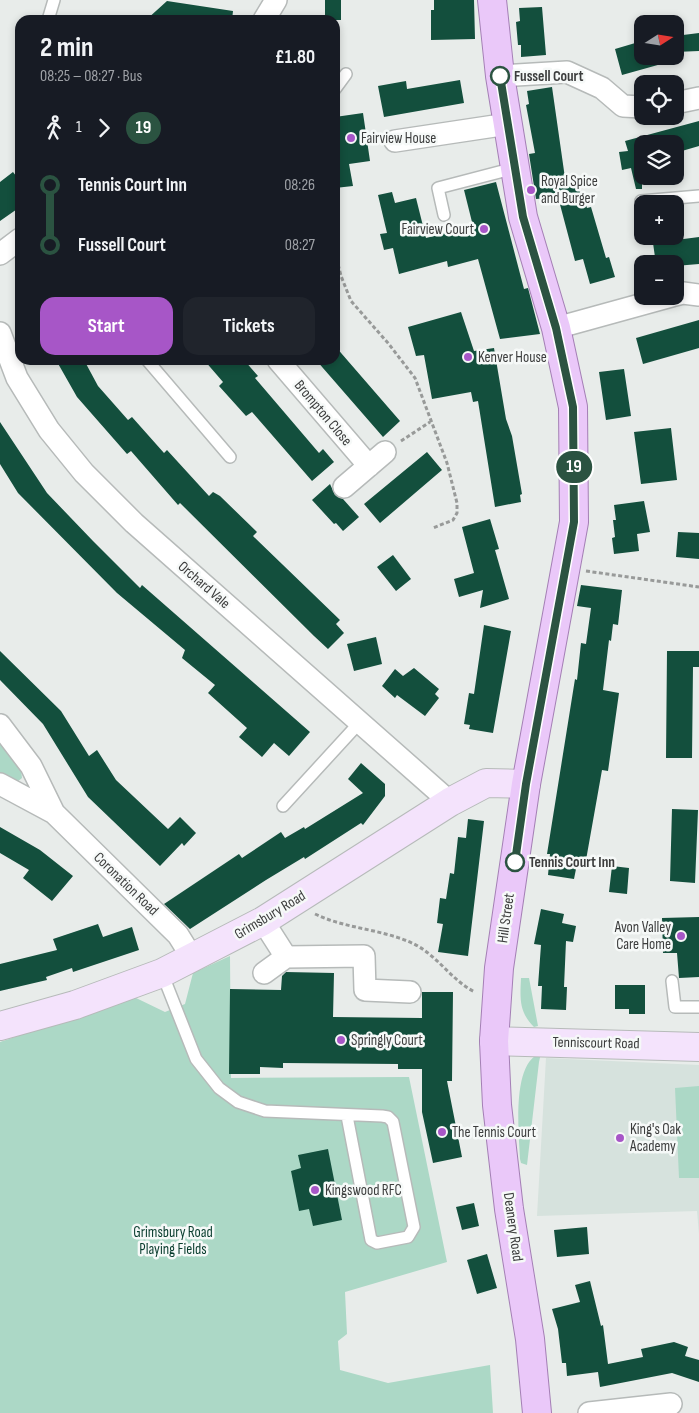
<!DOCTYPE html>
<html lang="en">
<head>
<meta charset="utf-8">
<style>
  :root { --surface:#171b24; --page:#20242c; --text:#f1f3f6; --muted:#9ea1a6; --accent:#a756c7 }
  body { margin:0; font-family:"Sofia Sans Condensed",sans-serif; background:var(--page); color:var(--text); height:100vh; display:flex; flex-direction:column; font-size:19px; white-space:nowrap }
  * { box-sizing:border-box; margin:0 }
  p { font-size:16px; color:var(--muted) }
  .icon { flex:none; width:28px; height:28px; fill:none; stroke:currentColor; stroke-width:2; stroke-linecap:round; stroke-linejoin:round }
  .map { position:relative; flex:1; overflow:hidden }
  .drawer { position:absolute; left:15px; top:15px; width:325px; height:350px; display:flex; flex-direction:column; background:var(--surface); border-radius:15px; box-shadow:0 2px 8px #0003 }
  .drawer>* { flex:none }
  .badge { padding:0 10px; border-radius:16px; font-size:18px; line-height:32px }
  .needle { width:32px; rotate:78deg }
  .fabs { position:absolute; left:634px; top:15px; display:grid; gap:10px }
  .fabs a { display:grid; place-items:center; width:50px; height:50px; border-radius:10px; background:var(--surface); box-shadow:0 2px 8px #0003; font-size:25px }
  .map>.badge { position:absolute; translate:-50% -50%; box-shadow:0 0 0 2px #fff }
  .legs { display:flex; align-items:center; gap:8px; height:55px; padding:0 25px; font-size:16px }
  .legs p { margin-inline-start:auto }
  .overview { display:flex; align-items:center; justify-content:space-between; height:85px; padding:0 25px }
  h1 { font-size:28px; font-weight:700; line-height:38px }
  .cta { display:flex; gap:10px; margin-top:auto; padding:10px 25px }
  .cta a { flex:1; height:58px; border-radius:15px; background:var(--accent); color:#fff; font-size:20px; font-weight:700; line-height:58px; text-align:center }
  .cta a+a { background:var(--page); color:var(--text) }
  ul { padding:0 25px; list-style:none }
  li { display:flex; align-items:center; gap:18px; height:60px; font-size:19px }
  li i { display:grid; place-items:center; width:8px; height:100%; margin:0 6px; background:currentColor }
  li i::after { content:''; width:12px; height:12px; margin:-6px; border:4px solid; border-radius:50%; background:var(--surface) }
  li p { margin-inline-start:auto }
  li:first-child i { background:linear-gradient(#0000 50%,currentColor 0) }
  li:last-child i { background:linear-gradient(currentColor 50%,#0000 0) }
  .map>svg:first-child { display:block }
</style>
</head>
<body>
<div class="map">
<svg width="699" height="1413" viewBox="0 0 699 1413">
  <rect width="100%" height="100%" fill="#e8ecea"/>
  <path fill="#d6e2dd" d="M 546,1058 L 699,1065 L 699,1234 L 697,1211 L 537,1216 Z"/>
  <path fill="#acd8c6" d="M 0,738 L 21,769 L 22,778 L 17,782 L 0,774 Z
    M 230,956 L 231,1078 L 409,1077 L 447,1262 L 345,1292 L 347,1334 L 338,1341 L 340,1370 L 388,1383 L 490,1365 L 493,1413 L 0,1413 L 0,1042 L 134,997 L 165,1012 L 185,1004 L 193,973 Z
    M 521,978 L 529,978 L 538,1026 L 534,1027 C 519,1012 520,999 521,978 Z
    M 541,1053 L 539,1062 L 527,1165 L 521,1163 L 520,1159 C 519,1134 511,1062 541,1053 Z
    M 699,1086 L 699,1178 L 679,1178 L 675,1088 Z"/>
  <path fill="#134f3d" d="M 325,0 L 341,0 L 341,20 L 325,20 Z
    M 434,0 L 474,0 L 475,39 L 431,40 L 431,10 L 434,10 Z
    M 167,1 L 233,11 L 232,20 L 146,20 Z
    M 542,7 L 546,55 L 521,57 L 521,45 L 518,45 L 516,22 L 520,21 L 519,8 Z
    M 699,33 L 699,51 L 675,52 L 675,36 Z
    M 642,41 L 642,56 L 671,56 L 672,61 L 622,75 L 615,49 Z
    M 460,80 L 464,103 L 384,117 L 378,86 L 406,81 L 407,89 Z
    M 552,87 L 565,178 L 578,176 L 580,196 L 583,195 L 587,208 L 591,207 L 606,258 L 609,257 L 615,277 L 590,284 L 583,259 L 575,261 L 558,197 L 536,199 L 529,154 L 535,153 L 526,105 L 529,104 L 527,91 Z
    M 363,113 L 370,161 L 349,164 L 353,186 L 335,188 L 335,117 Z
    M 699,121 L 699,146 L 675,153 L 675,144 L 642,144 L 642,189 L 636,189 L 631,168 L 622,170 L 619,152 L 628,151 L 625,141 Z
    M 13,172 L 20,181 L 20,207 L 0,221 L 0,182 Z
    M 496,182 L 524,289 L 528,288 L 540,334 L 500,339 L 478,259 L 448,267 L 447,261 L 399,274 L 393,248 L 384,250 L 380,234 L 387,233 L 378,195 L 392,192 L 395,203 L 416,198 L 426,238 L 473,226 L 464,190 Z
    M 699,237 L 699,264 L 675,266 L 675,264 L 656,264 L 653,243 Z
    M 461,312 L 474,351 L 494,348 L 506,419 L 512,436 L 522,494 L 520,495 L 521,502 L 495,507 L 478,401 L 473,402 L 471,392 L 432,399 L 424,355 L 416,356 L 408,327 Z
    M 699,320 L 699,348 L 643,364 L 636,338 Z
    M 335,346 L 400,421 L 383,437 L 316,360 L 335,360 Z
    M 56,360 L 84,360 L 98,386 L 128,420 L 132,417 L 164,453 L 167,450 L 209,496 L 213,492 L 220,496 L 257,532 L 253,536 L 340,620 L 336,624 L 344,633 L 328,649 L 314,636 L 180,503 L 178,505 L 131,451 L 127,454 L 77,397 Z
    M 204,360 L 244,360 L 258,376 L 255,378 L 319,453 L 323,449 L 334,462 L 312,481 L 252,412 L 246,416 L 219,386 L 223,382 Z
    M 624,369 L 631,416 L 606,420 L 599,372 Z
    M 0,422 L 47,493 L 93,541 L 140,588 L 142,585 L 310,732 L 289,756 L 274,743 L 262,757 L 239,737 L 247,728 L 208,693 L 215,685 L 182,658 L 185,650 L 117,593 L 18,493 L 0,464 Z
    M 671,428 L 677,480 L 641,484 L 634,432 Z
    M 427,452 L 442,470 L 380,523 L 364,504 Z
    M 330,484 L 335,495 L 343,499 L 359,517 L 343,531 L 336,523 L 334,524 L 312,500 Z
    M 644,501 L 650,532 L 637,534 L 639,551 L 614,554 L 612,538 L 615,537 L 613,520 L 616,520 L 614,505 Z
    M 490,519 L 499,549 L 495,550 L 509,599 L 480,608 L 483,590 L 459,597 L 454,579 L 474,573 L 462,527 Z
    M 678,532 L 699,533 L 699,559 L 676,557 Z
    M 393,555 L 411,579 L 396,591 L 377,567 Z
    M 581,585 L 622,590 L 618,625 L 613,624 L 611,641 L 609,640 L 603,690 L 619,693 L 608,771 L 602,770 L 586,860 L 578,859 L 574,879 L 548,875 L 550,854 L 547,854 L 575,679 L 577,680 L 581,643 L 586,644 L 591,608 L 577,606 Z
    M 484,625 L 511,631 L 493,733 L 469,729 L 470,725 L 464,724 L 469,693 L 474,694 Z
    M 376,637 L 382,664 L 354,671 L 347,644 Z
    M 0,651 L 61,711 L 89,756 L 97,750 L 116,780 L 168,829 L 180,817 L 196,833 L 184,846 L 182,843 L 160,866 L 88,797 L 43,724 L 0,680 Z
    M 667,651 L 699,651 L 699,667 L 693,667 L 692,758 L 666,758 Z
    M 414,668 L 439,689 L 435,694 L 439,698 L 425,716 L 397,695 L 395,698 L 382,686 L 395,669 L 403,676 Z
    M 361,763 L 385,784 L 385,796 L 363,825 L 361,823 L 305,859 L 304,857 L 266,880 L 190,929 L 164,904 L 239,854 L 242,858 L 281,832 L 285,838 L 304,827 L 305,829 L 363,793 L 348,779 Z
    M 672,809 L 698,810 L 695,883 L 670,881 Z
    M 468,819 L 484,821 L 468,956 L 438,952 L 443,924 L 437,923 L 440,898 L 446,899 L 450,873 L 454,874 L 458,837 L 466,838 Z
    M 0,827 L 40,850 L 73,876 L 52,901 L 23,878 L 29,870 L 0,853 Z
    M 612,866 L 629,868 L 627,894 L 609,892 Z
    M 541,909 L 564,914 L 562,923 L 576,926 L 573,942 L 566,941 L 564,987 L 567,987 L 566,1010 L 541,1009 L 542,986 L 538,986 L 541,945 L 534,944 Z
    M 699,917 L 699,977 L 679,978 L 677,953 L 663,953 L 662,918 Z
    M 98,924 L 103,937 L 132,927 L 139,950 L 73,972 L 72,968 L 46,977 L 47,980 L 0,991 L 0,964 L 57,950 L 53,939 Z
    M 286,972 L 334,973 L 333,1017 L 422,1018 L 422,992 L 453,992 L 452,1081 L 447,1081 L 462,1157 L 433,1163 L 422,1112 L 422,1069 L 398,1069 L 398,1064 L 283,1063 L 283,1068 L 260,1067 L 260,1074 L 229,1074 L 230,989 L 281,990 L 282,976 Z
    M 615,985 L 645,985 L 645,1014 L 629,1014 L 629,1009 L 615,1009 Z
    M 328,1149 L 342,1220 L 313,1226 L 309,1209 L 299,1211 L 291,1171 L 301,1168 L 298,1155 Z
    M 474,1203 L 479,1226 L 462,1230 L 456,1207 Z
    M 587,1227 L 589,1254 L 557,1257 L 554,1230 Z
    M 487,1254 L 497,1288 L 477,1294 L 467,1260 Z
    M 590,1281 L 601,1326 L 603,1325 L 608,1364 L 643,1357 L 641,1349 L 674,1342 L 688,1347 L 685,1356 L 699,1360 L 699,1382 L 672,1373 L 600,1387 L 598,1372 L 567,1376 L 566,1363 L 562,1363 L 558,1329 L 552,1309 L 580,1302 L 575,1285 Z"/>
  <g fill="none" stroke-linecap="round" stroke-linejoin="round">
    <g stroke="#b6bab9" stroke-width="14">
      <path id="lane" d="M 48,20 L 54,0
        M 335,89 L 346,74
        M 641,201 L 699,196
        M 444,215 L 438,188 L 515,168
        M 147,360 L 230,457
        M 283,806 L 360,722
        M 162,973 L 196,1059 L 219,1088 L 238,1102 L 265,1111 L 382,1116 L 388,1117 L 393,1122 L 414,1227 L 408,1237 L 377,1243 L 371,1240 L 347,1116
        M 672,981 L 675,1007 L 699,1007"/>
    </g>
    <g stroke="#b6bab9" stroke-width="24">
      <path id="street" d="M 264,20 L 276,0
        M 500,76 L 567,72 L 602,88 L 623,106 L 642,107
        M 675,103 L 699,98
        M 395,141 L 508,124
        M 0,254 L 20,239
        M 675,295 L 683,293 L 699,295
        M 556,328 L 672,296
        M 0,333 L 17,378 L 49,430 L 84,473 L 134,523 L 450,802
        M 278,360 L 369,466
        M 344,487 L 385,452
        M 0,725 L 31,766 L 54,813
        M 0,784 L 54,813 L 178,935 L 193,959
        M 263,921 L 286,957 L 364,956 L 365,990 L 410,992
        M 264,973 L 286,957
        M 589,1413 L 671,1404"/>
    </g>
    <g stroke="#b6bab9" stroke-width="30">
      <path id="secondary" d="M 0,1026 L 75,1005 L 162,973 L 263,921 L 450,802 L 486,783 L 526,784
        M 494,1041 L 699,1047"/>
    </g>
    <g stroke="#a47fb5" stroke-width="30">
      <path id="primary" d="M 492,0 L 500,76 L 523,217 L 556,328 L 573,407 L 574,522 L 526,784 L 499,968 L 494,1041 L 497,1105 L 509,1209 L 530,1339 L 537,1413"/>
    </g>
    <path stroke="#989a99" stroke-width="3" stroke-dasharray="4 2.5" stroke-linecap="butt" d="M 335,252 L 341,276 L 351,301 L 388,343 L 415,378 L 447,463 L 457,503 L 457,513 L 453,520 L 433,528
      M 401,441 L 430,422
      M 586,571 L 699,587
      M 315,914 C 346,929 383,929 414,944 C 438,956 452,981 475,992"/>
    <use href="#lane" stroke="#fff" stroke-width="11"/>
    <use href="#street" stroke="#fff" stroke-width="21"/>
    <use href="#secondary" stroke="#f4e3fc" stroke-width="28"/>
    <use href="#primary" stroke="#eac8f9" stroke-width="28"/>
  </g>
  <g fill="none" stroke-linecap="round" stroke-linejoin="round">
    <g stroke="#fff" stroke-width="11">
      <path id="line-1" d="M 500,76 L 523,217 L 556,328 L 573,407 L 574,522 L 526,784 L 515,862"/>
    </g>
    <use href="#line-1" stroke="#2b5341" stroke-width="8"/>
  </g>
  <g fill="#fff" stroke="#2b5341" stroke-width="2.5">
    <circle cx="500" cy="76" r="9"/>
    <circle cx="515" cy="862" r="9"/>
  </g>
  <g fill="#a756c7" stroke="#f6f9f8" stroke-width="2">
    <circle cx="351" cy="138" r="5"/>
    <circle cx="531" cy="190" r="5"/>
    <circle cx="484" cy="229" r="5"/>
    <circle cx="468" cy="357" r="5"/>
    <circle cx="681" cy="936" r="5"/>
    <circle cx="341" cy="1040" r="5"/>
    <circle cx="442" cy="1132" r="5"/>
    <circle cx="620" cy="1138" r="5"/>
    <circle cx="315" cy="1190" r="5"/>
  </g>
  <g text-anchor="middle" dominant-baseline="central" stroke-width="5" stroke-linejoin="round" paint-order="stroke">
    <g font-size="15" font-weight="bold" fill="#3c3d3d" stroke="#f6f9f8" text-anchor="start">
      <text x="514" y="76">Fussell Court</text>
      <text x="529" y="862">Tennis Court Inn</text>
    </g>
    <g font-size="15" fill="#3c3d3d" stroke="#f6f9f8" text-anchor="start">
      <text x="361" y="138">Fairview House</text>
      <text x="541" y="181">Royal Spice<tspan x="541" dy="17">and Burger</tspan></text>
      <text x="474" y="229" text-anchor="end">Fairview Court</text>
      <text x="478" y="357">Kenver House</text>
      <text x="671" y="927" text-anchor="end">Avon Valley<tspan x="671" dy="17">Care Home</tspan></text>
      <text x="351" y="1040">Springly Court</text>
      <text x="630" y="1129">King's Oak<tspan x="630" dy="17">Academy</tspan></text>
      <text x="452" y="1132">The Tennis Court</text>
      <text x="325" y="1190">Kingswood RFC</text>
    </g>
    <g font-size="15" fill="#3c3d3d" stroke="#f6f9f8">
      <text transform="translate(323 413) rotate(50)">Brompton Close</text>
      <text transform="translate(204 585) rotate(41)">Orchard Vale</text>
      <text transform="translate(126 884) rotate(44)">Coronation Road</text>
      <text transform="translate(270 915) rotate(-31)">Grimsbury Road</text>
      <text transform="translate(506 918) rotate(-82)">Hill Street</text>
      <text transform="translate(596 1043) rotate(1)">Tenniscourt Road</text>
      <text transform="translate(513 1227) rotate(82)">Deanery Road</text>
    </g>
    <g font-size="15" fill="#083c2d" stroke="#f6f9f8">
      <text x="173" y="1232">Grimsbury Road<tspan x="173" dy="17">Playing Fields</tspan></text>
    </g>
  </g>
</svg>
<div class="fabs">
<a><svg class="needle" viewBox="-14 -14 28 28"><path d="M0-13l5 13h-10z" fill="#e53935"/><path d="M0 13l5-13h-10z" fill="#9ea1a6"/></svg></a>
<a><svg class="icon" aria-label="locate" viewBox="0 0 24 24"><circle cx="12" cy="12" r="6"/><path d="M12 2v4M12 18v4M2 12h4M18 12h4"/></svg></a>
<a><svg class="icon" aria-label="layers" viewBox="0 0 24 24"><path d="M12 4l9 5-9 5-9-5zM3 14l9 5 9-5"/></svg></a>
<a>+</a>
<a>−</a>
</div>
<b class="badge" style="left:574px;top:467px;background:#2b5341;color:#fff">19</b>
<section class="drawer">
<div class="overview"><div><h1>2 min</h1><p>08:25 – 08:27 · Bus</p></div><b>£1.80</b></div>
<div class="legs"><svg class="icon" aria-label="walk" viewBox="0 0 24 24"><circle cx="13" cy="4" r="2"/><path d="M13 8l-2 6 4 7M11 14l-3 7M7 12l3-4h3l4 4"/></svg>1<svg class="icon" aria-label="forward" viewBox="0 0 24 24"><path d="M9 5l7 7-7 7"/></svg><b class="badge" style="background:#2b5341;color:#fff">19</b></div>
<ul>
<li><i style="color:#2b5341"></i><b>Tennis Court Inn</b><p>08:26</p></li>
<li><i style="color:#2b5341"></i><b>Fussell Court</b><p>08:27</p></li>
</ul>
<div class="cta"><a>Start</a><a>Tickets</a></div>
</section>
</div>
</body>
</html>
